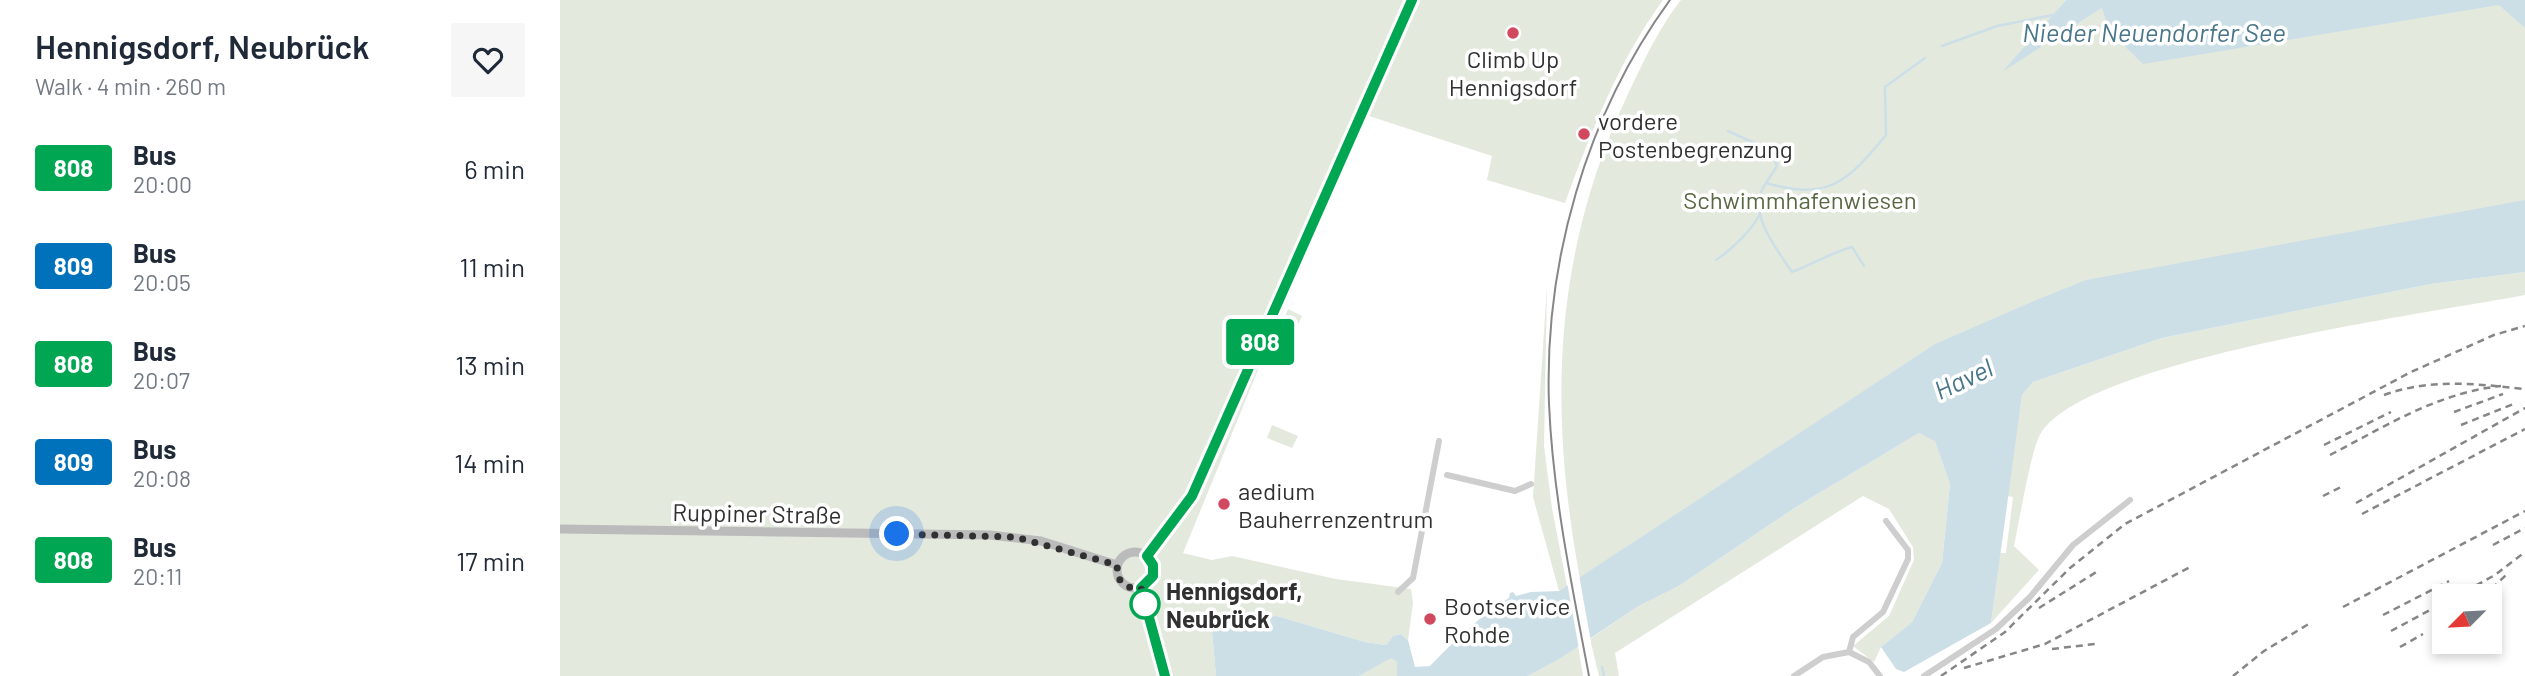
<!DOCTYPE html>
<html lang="en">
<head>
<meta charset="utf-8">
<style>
  :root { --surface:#fff; --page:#f6f6f7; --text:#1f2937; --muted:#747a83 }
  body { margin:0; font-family:Barlow,sans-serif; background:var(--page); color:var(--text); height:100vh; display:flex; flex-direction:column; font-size:26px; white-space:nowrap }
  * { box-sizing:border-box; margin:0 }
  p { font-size:23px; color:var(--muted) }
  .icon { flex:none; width:38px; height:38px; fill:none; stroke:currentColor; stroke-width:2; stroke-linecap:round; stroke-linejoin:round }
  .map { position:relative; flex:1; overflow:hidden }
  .side { display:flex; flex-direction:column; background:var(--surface); width:560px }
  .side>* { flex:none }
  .badge { padding:0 14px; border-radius:5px; font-size:24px; line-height:46px }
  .needle { width:46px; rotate:246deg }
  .controls { position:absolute; left:1872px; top:584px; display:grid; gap:14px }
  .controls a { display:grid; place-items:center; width:70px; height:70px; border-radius:0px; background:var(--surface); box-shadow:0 4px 10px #0003; font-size:35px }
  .you { position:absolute; width:35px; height:35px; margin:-18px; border:5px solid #fff; border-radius:50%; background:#1a73e8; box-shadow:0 0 0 10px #1a73e833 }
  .map>.badge { position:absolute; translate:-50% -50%; box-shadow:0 0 0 4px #fff }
  .round { display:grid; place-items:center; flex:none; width:74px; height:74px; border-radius:0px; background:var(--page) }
  .head { display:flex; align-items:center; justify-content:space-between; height:119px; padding:0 35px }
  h1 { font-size:33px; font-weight:600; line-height:52px }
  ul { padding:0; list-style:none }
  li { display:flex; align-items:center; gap:21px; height:98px; padding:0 35px }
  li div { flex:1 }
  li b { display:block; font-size:26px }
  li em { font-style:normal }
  li .badge { min-width:77px; font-weight:700; text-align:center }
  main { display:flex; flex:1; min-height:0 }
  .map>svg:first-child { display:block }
</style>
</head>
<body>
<main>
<section class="side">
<div class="head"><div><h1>Hennigsdorf, Neubrück</h1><p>Walk · 4 min · 260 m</p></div><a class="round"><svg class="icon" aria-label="heart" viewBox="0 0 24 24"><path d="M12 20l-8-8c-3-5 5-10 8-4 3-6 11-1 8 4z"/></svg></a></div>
<ul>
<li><span class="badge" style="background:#00a651;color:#fff">808</span><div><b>Bus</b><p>20:00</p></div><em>6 min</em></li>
<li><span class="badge" style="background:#0072bc;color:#fff">809</span><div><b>Bus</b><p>20:05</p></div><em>11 min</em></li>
<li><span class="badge" style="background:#00a651;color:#fff">808</span><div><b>Bus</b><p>20:07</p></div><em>13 min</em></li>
<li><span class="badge" style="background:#0072bc;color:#fff">809</span><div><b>Bus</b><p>20:08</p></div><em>14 min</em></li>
<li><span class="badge" style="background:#00a651;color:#fff">808</span><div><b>Bus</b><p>20:11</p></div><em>17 min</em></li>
</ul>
</section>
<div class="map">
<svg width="1965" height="676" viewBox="0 0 1965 676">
  <rect width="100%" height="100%" fill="#fff"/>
  <path fill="#e4e9de" d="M 0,0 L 1103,0 C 1058,62 1031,132 1005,203 L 927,180 L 932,156 L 806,115 L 713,335 L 725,343 L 723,347 L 709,343 L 623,553 L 652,560 L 672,556 L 776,579 L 851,589 L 853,603 L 848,640 L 841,634 L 833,636 L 826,645 L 805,642 L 717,616 L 652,631 L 656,676 L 0,676 Z
    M 1121,0 L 1506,0 L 1447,68 L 1542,8 L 1965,0 L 1965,209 L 1796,237 L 1020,579 C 988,407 993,252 1069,92 C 1083,62 1100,26 1121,0 Z
    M 1965,272 L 1965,295 C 1871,313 1527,359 1481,433 C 1471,448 1459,523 1454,546 L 1479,570 L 1431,623 L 1440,553 L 1446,553 L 1453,497 L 1447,496 L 1462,395 L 1473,382 L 1602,338 L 1871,284 Z
    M 987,286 L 984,446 L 992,508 L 1007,586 L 999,591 L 973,497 Z
    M 728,309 L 742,316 L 733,336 L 719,329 Z
    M 712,425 L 738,436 L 732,448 L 707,438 Z
    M 1359,433 L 1375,440 L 1390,484 L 1382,563 L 1352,622 L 1321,647 L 1314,662 L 1293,646 L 1329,616 L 1354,560 L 1353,547 L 1329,509 L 1303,496 L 1055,653 L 1059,676 L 1039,676 L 1030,639 L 1077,607 L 1119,586 L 1236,507 Z
    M 1018,646 L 1023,676 L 967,676 L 969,672 L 1001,658 Z
    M 831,657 L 837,662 L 837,676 L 799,676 Z"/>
  <path fill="#ccdfe7" d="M 1506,0 L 1965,0 L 1965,28 L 1939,5 L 1583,64 L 1550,32 L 1542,8 L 1442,72 Z
    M 1965,200 L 1965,272 L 1871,284 L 1602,338 L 1473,382 L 1462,395 L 1431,623 L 1344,672 L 1336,669 L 1321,647 L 1352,622 L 1382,563 L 1390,484 L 1375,441 L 1359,433 L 1236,507 L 1119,586 L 1077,607 L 1001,658 L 967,676 L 837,676 L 837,662 L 831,658 L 799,676 L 656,676 L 652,631 L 660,621 L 717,616 L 805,642 L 826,645 L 833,636 L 841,634 L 848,640 L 855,667 L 870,666 C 893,642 920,616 949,598 L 950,593 L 953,592 L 956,596 L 971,592 L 999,591 L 1375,344 L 1474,301 L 1526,280 Z"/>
  <path fill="#fff" d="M 1019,575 L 1031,642 L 1019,649 L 1007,582 Z"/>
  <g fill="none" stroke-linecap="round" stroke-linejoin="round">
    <path stroke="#ccdfe7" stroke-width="2.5" d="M 1382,46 L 1437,26 L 1493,15
      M 1168,131 L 1212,151 L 1217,166 L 1206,183
      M 1156,260 C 1170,251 1193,229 1200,214
      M 1304,266 L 1292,247 C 1270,253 1254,264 1232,272 C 1216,248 1185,211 1206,183 C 1269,201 1287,182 1326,135 L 1325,87 L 1365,58
      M 1042,667 L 1044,676"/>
    <path stroke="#cecece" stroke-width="6" d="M 887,475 L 955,491 L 971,484
      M 838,592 L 853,578 L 879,441
      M 1289,652 L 1309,662 L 1320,676
      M 1234,676 L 1263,657 L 1289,652 L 1293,637 L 1323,612 L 1348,559 L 1348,550 L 1326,521
      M 1364,676 L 1436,629 L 1470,597 L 1513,545 L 1570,500"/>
    <path stroke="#bbb" stroke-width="9" d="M 0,529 L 430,535 L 481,541 L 557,565
      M557 570a18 18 0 1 1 36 0a18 18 0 1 1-36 0Z
      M 587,556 L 632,496 L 852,0
      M 581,588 L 605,676"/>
    <path stroke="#868686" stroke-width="2" d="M 1029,676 C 1012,586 993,496 989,404 C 984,263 1026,115 1110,0"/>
    <path stroke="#868686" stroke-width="2.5" stroke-dasharray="7 5" stroke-linecap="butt" d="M 1824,395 C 1871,378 1916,384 1965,389
      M 1894,412 L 1943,394
      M 1901,425 L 1956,403
      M 1764,445 L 1831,412
      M 1770,455 C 1826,426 1877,393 1941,386
      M 1763,496 L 1783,486
      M 1796,503 L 1965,408
      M 1802,514 L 1965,429
      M 1933,545 L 1965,528
      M 1895,597 L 1935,575 L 1965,552
      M 1923,597 L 1946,575
      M 1783,607 L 1965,511
      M 1479,608 L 1538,571
      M 1823,615 L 1889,581
      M 1831,631 L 1885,602
      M 1840,647 L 1863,634
      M 1492,649 L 1535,644
      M 1404,668 L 1485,644 L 1630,567
      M 1381,676 L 1445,632 L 1510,568 L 1565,524 L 1851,372 L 1934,335 L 1965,326
      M 1673,676 L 1704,651 L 1752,622"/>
  </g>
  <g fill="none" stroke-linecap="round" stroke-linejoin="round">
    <g stroke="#fff" stroke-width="16">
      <path id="line" d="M 605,676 L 581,588 L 593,576 L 593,565 L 587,556 L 632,496 L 852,0"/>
    </g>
    <use href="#line" stroke="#00a651" stroke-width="10"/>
    <path stroke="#313131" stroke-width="7" stroke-dasharray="0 12.6" d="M 337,534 L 455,537 L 557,565 L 558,578 L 568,587 L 581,588 L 585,604"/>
  </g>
  <g fill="#d1495e" stroke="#fff" stroke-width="2.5">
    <circle cx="953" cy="33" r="7"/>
    <circle cx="1024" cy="134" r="7"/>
    <circle cx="664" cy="504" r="7"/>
    <circle cx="870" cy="619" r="7"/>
  </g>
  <circle fill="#fff" stroke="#00a651" stroke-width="3.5" cx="585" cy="604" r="14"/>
  <g text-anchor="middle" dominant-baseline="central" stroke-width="7" stroke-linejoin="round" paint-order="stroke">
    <g font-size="24" fill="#313131" stroke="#fff" text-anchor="start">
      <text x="953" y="58" text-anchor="middle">Climb Up<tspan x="953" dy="28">Hennigsdorf</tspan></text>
      <text x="1038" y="120">vordere<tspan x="1038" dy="28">Postenbegrenzung</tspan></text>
      <text x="678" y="490">aedium<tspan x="678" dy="28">Bauherrenzentrum</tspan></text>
      <text x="884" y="605">Bootservice<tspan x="884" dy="28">Rohde</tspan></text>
    </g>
    <g font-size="24" fill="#576843" stroke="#fff">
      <text x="1240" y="199">Schwimmhafenwiesen</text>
    </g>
    <g font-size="24" fill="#313131" stroke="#fff">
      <text transform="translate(197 513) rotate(1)">Ruppiner Straße</text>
    </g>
    <g font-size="24" font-weight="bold" fill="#313131" stroke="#fff" text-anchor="start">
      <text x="606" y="590">Hennigsdorf,<tspan x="606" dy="28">Neubrück</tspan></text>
    </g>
    <g font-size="26" font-style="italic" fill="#48768a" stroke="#fff">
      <text x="1594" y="31">Nieder Neuendorfer See</text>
      <text transform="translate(1403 378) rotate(-25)">Havel</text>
    </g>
  </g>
</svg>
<div class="controls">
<a><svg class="needle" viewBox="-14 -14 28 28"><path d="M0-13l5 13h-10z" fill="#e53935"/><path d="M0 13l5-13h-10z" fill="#747a83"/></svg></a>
</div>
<div class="you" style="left:337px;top:534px"></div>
<b class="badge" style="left:700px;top:342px;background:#00a651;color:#fff">808</b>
</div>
</main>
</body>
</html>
